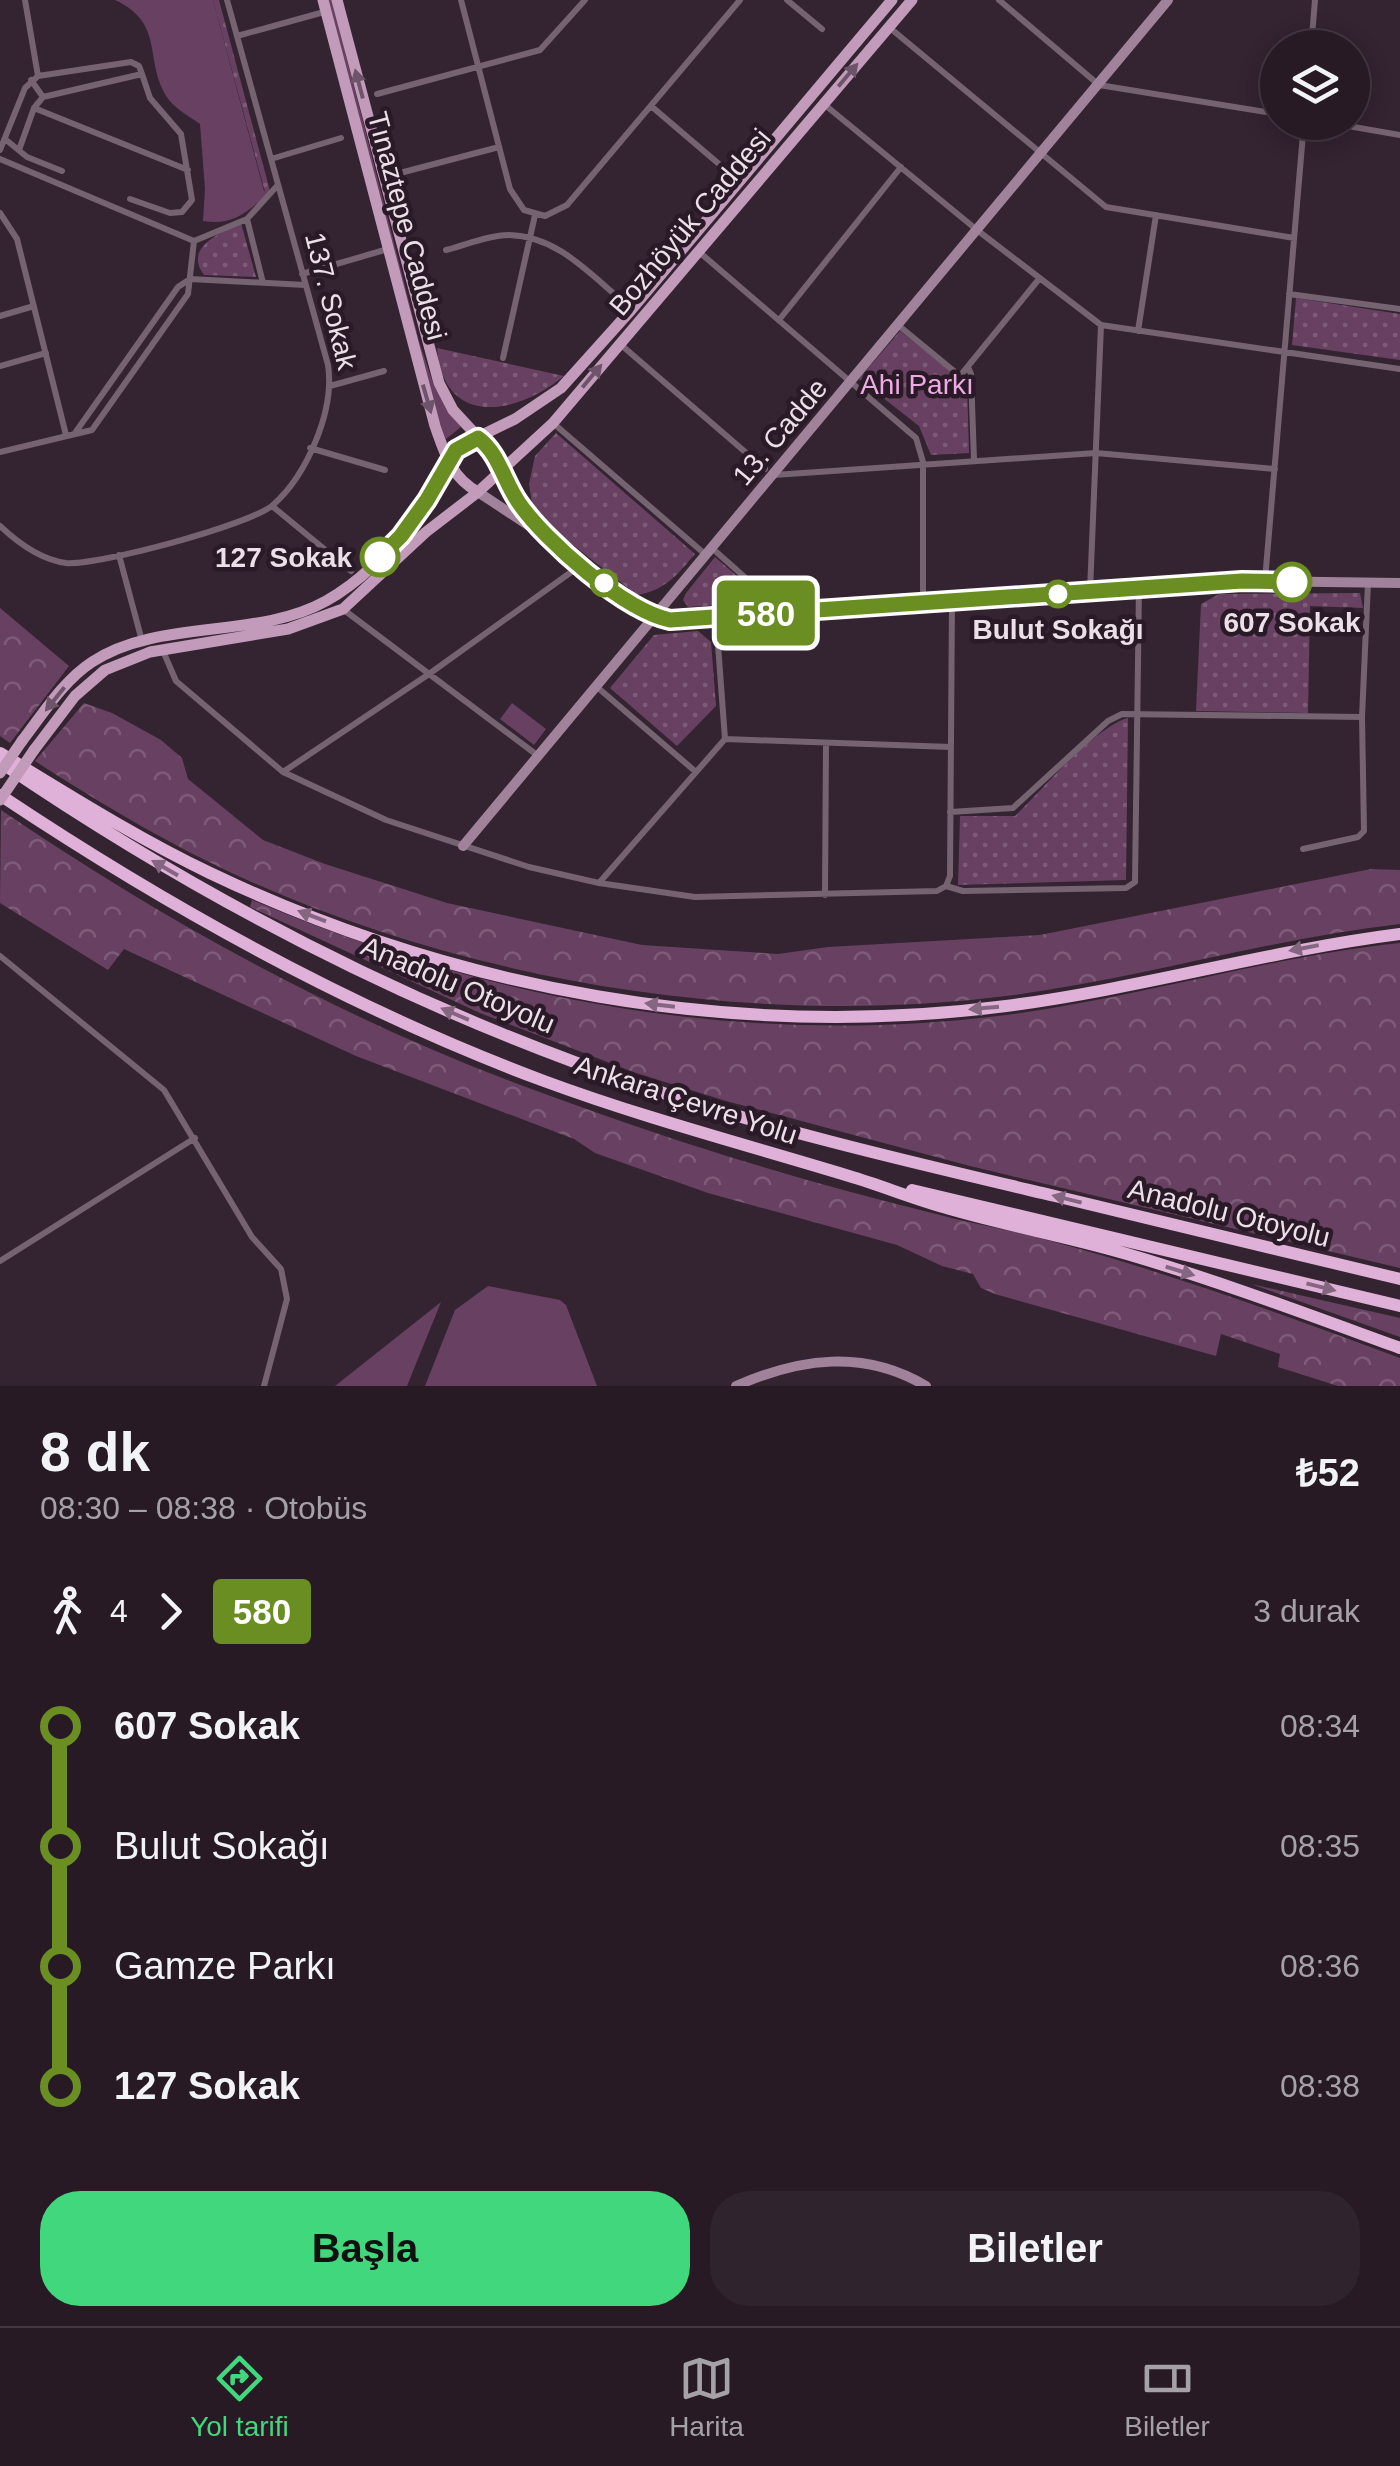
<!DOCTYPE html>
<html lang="tr">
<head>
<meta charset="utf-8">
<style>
  :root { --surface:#271a25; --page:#2f232d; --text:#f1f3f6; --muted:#a4a1a7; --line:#433842; --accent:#41d77c }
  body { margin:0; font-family:Arial,sans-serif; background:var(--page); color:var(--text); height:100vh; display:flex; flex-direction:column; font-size:38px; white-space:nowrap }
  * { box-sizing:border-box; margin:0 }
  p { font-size:32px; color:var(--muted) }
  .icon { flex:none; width:55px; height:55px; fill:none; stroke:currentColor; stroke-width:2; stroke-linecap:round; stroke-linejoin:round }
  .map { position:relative; height:1386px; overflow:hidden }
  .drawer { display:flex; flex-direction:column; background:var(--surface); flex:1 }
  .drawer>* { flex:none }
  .badge { padding:0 20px; border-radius:8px; font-size:35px; line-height:65px }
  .buttons { position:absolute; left:1260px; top:30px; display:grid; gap:20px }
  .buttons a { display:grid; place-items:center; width:110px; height:110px; border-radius:50%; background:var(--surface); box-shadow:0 5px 25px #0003,0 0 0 2px var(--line); font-size:50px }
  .map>.badge { position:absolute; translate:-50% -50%; box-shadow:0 0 0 5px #fff }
  .legs { display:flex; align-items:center; gap:15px; height:110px; padding:0 40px; font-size:32px }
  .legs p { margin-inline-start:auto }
  .summary { display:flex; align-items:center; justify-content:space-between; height:170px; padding:0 40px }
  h1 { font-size:55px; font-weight:600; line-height:75px }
  .cta { display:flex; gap:20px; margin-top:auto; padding:20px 40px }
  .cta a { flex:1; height:115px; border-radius:40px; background:var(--accent); color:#111; font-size:40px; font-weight:600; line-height:115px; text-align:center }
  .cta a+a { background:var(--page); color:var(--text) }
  ul { padding:0 40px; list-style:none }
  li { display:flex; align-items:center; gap:35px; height:120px; font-size:38px }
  li i { display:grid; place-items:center; width:15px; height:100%; margin:0 12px; background:currentColor }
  li i::after { content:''; width:25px; height:25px; margin:-12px; border:8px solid; border-radius:50%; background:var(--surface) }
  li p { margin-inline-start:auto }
  li:first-child i { background:linear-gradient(#0000 50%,currentColor 0) }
  li:last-child i { background:linear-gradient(currentColor 50%,#0000 0) }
  .dock { display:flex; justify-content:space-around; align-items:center; height:140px; border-top:2px solid var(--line); background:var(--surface); font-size:28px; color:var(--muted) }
  .dock a { display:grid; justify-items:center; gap:5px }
  .dock .active { color:var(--accent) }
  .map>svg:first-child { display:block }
</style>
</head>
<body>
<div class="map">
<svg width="1400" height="1386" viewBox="0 0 1400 1386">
  <defs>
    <pattern id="forest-crowns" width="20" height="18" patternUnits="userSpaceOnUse" patternTransform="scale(2.5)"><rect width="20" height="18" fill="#684162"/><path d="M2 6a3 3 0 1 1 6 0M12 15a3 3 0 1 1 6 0" fill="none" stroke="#7e5c78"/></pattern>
    <pattern id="park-dots" width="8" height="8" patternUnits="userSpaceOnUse" patternTransform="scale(2.5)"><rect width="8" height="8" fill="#684162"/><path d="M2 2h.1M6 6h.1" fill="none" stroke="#7e5c78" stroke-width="1.8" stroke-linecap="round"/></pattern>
  </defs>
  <rect width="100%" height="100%" fill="#342331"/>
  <path fill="#684162" d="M 115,0 L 213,0 L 264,191 L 268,193 C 247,213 232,226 203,221 L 205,189 L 200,124 C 190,117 176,109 169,100 C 142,62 167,24 115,0 Z
    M 326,0 L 332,0 L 419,341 L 434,386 L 461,427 L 446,439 L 436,414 Z
    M 512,703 L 546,729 L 534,745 L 500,719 Z
    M 488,1286 L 560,1300 L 566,1305 L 597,1386 L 425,1386 L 455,1310 Z
    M 441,1302 L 407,1386 L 335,1386 Z"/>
  <path fill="url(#forest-crowns)" d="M 0,608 L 69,666 L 10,743 L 0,736 Z
    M 84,703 L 112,713 L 161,740 L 182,758 L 188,779 L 263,840 L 325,864 L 447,903 L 642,945 L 778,954 L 828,947 L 1040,935 L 1371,869 L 1400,870 L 1400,924 C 1267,939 1139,979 1006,996 C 745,1029 448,979 211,863 C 150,833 92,798 35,761 Z
    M 1,810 C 170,925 353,1025 545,1094 C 672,1141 804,1182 936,1214 C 973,1224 1011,1230 1047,1240 C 1167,1272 1284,1315 1400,1358 L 1400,1386 L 1338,1386 L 1278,1367 L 1280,1354 L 1221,1334 L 1216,1356 L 995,1294 L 981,1288 L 973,1274 L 942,1266 L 897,1245 L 708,1193 L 595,1153 L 574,1139 L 356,1056 L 124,949 L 108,970 L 0,903 Z
    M 252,900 C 490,1002 747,1048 1006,1015 C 1138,998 1267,957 1400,943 L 1400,1268 L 970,1166 L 726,1101 L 636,1073 L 480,1013 L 250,907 Z
    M 1251,1284 L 1400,1318 L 1400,1337 Z"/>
  <path fill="url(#park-dots)" d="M 213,0 L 219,0 L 270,191 L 268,193 L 265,192 Z
    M 241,223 L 256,277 L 204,275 C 183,247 221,233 241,223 Z
    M 1296,298 L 1400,314 L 1400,360 L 1292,345 Z
    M 900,331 L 967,384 L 969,453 L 931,455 L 919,426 L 859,379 Z
    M 437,348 L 564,376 C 518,414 444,430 437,348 Z
    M 556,433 L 695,554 C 677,575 666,590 637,595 L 546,524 L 532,503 L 529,484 L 535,456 Z
    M 715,557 L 767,602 L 688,607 L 683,600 L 686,593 Z
    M 1360,593 L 1363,608 L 1310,606 L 1308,713 L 1196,711 L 1201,604 L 1219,594 Z
    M 698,631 L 711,642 L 716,706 L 677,746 L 610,688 L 654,635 Z
    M 1128,718 L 1126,880 L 958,885 L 960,816 L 1015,816 C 1041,791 1096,726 1128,718 Z"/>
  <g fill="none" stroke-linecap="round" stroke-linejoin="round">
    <path stroke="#766372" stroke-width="6" d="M 461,0 L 510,189 L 524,210 L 545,216 L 567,205 L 740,0
      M 787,0 L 822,29
      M 999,0 L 1099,85 L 1278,114
      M 890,28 L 1106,207 L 1294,238
      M 237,36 L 324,12
      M 1311,48 L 1315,0
      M 38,76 L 131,62 L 139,66 L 142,74
      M 31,80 L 43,97
      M 377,94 L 540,50 L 585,0
      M 825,105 L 977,230 L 1101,325 L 1400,369
      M 651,106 L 726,170
      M 34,108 L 188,170
      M 1325,122 L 1400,135
      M 5,139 L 27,157 L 62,171
      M 0,150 L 25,88 L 38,76 L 25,0
      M 19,150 L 34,108 L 43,97 L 142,74 L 150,98 L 181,134 L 192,200 L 182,212 L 170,213 L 130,199
      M 0,159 L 194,241 L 247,219 L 277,186
      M 271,159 L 341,138
      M 400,173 L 499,147
      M 0,213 L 17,239 L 66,435
      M 247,219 L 263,283
      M 446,250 C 466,245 489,235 509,235 C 555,236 586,270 619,298
      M 698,251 L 916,438 L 923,462 L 923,601
      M 302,274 L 388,249
      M 1289,294 L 1400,309
      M 0,316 L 34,306
      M 779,320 L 901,167
      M 898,325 L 960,376 L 1039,279
      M 1138,331 L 1156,215
      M 620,344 L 765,469
      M 503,358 L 535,215
      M 0,366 L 46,353
      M 968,367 L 971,374 L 974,460
      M 330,386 L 384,371
      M 553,423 L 706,555
      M 75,433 L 178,287 L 190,279 L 305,285
      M 310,448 L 385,470
      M 0,452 L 92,430 L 188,294 L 194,241
      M 774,475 L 1096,453 L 1275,469
      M 272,506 L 351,571
      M 0,526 C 18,543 41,560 66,563 C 97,566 250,525 273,505 C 307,475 335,410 328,365 L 227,0
      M 713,549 L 783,611
      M 119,555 L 142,641
      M 1265,580 L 1304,122
      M 1090,591 L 1101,325
      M 344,610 L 537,755
      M 163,651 L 176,681 L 283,772 L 386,820 L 529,867 L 599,883 L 695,897 L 937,891 L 946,886
      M 597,687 L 696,772
      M 725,739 L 951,747
      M 283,772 L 429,674 L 581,565
      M 950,812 L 1013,808 L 1108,721 L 1122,714 L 1362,717
      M 1303,849 L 1358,837 L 1364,831 L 1362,717 L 1368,583
      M 599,883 L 725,739 L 716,618
      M 946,886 L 963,891 L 1126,888 L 1135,882 L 1139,588
      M 946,886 L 950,876 L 952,601
      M 825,895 L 826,743
      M 0,956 L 164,1090 L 252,1237 L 281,1269 L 287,1299 L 264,1386
      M 0,1261 L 195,1138"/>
    <path stroke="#a1829b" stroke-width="10" d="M 500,471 L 518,501 L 542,533
      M 478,492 L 546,537 L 644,612 L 670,620 L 1241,581 L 1400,583
      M 463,846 L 1168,0
      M 736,1386 C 800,1358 864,1349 926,1386"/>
    <path stroke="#c29bbb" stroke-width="11" d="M 323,0 L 435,426 C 445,454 451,477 478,492 L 553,423 L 912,0
      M 337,0 L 439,383 L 453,410 L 478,437 L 515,419 L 561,388 L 632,309 L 892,0
      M 22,741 C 43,714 63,681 92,662 C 159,618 256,640 326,601 C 360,582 391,550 414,518 C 435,491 445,450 478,437 L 492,450 L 500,471
      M 34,750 L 75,696 L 105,670 L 150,652 L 288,629 L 343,609 L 426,532 L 478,492"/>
    <path stroke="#e0b1d8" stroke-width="12" d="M 0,753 C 69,795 137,838 210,873 C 455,990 736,1041 1006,1006 C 1138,989 1267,951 1400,934
      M 0,762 C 198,897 412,1008 639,1085 C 775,1131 915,1163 1055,1196 C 1170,1224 1285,1252 1400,1279
      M 0,795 C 171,909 351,1009 544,1081 C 644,1118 747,1145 849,1176 C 880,1185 911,1198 943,1207 C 1003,1225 1066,1236 1127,1254 C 1219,1281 1309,1315 1400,1348
      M 912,1190 L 1400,1306"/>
    <path stroke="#c29bbb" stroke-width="11" d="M 0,773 L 22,741
      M 0,800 L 34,750"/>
  </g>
  <defs><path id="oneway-solid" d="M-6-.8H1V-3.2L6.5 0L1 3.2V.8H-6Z" transform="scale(2.5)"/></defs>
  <g fill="#6e546a">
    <use href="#oneway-solid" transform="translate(848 75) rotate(-50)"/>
    <use href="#oneway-solid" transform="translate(359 84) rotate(-105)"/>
    <use href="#oneway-solid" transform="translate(592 376) rotate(-50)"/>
    <use href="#oneway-solid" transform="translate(427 399) rotate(74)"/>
    <use href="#oneway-solid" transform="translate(55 699) rotate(129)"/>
  </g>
  <g fill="#856680">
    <use href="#oneway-solid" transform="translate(165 868) rotate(-150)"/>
    <use href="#oneway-solid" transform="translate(312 916) rotate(-159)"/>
    <use href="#oneway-solid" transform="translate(1304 948) rotate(169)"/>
    <use href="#oneway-solid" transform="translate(660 1005) rotate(-173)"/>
    <use href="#oneway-solid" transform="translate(984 1008) rotate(175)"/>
    <use href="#oneway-solid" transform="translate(455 1014) rotate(-157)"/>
    <use href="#oneway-solid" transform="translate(1067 1199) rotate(-166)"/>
    <use href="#oneway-solid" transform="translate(1180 1271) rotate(17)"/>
    <use href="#oneway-solid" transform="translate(1321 1287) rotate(14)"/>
  </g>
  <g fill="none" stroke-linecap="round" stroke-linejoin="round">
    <g stroke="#fff" stroke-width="22">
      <path id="line-1" d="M 380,557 L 401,536 L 427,500 L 456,450 L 478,438 C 499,453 504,482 519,503 C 546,542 624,610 670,620 L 1242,581 L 1292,582"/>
    </g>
    <use href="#line-1" stroke="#6b8e23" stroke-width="15"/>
  </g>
  <g fill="#fff" stroke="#6b8e23" stroke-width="5">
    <circle cx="380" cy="557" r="18"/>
    <circle cx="1292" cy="582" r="18"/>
    <circle cx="604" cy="583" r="12"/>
    <circle cx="1058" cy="594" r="12"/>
  </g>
  <g text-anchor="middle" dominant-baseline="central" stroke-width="9" stroke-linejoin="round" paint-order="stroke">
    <g font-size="28" fill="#ebdfe8" stroke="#2a1a27">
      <text transform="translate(690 222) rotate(-50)">Bozhöyük Caddesi</text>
      <text transform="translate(407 226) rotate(75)">Tınaztepe Caddesi</text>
      <text transform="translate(331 301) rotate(76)">137. Sokak</text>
      <text transform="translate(780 432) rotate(-50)">13. Cadde</text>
      <text transform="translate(458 985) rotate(23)">Anadolu Otoyolu</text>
      <text transform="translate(686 1100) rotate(18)">Ankara Çevre Yolu</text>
      <text transform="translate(1229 1213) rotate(14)">Anadolu Otoyolu</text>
    </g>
    <g font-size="28" fill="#edabe3" stroke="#2a1a27">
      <text x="917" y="384">Ahi Parkı</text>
    </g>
    <g font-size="28" font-weight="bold" fill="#ebdfe8" stroke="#2a1a27">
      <text x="352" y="557" text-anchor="end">127 Sokak</text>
      <text x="1292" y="622">607 Sokak</text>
      <text x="1058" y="629">Bulut Sokağı</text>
    </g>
  </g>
</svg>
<div class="buttons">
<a><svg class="icon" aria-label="layers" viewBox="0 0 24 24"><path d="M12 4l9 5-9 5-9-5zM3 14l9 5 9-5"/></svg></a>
</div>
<b class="badge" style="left:766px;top:613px;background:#6b8e23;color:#fff">580</b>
</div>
<section class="drawer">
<div class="summary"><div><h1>8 dk</h1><p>08:30 – 08:38 · Otobüs</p></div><b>₺52</b></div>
<div class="legs"><svg class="icon" aria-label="walk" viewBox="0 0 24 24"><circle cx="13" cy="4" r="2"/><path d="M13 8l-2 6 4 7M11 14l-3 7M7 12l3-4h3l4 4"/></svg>4<svg class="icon" aria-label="forward" viewBox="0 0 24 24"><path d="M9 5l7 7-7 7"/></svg><b class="badge" style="background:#6b8e23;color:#fff">580</b><p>3 durak</p></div>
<ul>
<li><i style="color:#6b8e23"></i><b>607 Sokak</b><p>08:34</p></li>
<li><i style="color:#6b8e23"></i><span>Bulut Sokağı</span><p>08:35</p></li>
<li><i style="color:#6b8e23"></i><span>Gamze Parkı</span><p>08:36</p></li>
<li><i style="color:#6b8e23"></i><b>127 Sokak</b><p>08:38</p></li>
</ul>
<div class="cta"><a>Başla</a><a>Biletler</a></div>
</section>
<nav class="dock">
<a class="active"><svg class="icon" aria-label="directions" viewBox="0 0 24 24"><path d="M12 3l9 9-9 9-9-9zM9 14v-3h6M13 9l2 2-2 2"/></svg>Yol tarifi</a>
<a><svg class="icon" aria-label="map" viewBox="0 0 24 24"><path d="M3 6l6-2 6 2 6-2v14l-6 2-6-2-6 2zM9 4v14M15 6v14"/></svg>Harita</a>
<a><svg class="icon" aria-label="tickets" viewBox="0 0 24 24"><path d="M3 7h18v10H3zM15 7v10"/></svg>Biletler</a>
</nav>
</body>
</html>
